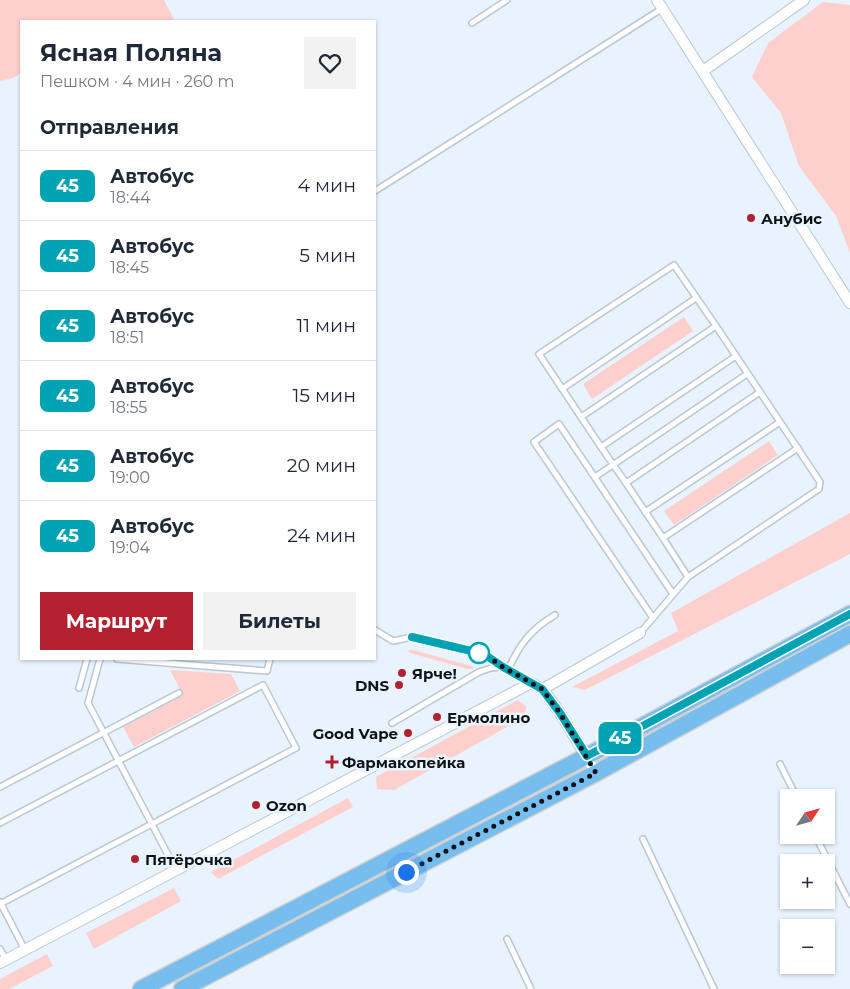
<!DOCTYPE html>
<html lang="ru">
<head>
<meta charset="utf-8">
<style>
  :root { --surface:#fff; --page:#f2f2f3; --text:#1f2937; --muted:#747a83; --line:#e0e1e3; --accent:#b32131 }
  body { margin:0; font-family:Montserrat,sans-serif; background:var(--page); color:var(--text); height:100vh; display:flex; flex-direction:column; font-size:19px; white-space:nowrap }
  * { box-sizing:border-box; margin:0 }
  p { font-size:16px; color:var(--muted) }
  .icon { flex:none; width:28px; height:28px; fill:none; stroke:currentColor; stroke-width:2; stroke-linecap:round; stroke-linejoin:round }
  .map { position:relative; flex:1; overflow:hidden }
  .side { position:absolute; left:20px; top:20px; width:356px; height:640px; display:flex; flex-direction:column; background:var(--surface); border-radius:0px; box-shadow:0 1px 4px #0004 }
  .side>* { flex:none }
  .badge { padding:0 10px; border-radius:8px; font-size:18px; line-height:32px }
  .needle { width:32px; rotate:54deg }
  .tools { position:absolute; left:780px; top:789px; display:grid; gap:10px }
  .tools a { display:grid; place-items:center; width:55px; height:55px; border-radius:0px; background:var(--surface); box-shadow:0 1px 4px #0004; font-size:25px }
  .you { position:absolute; width:25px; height:25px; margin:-12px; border:4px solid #fff; border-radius:50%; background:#1a73e8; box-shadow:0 0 0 8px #1a73e833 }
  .map>.badge { position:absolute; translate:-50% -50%; box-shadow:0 0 0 2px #fff }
  h2 { padding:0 20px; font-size:19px; line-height:45px }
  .round { display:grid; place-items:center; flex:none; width:52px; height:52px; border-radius:0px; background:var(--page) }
  .head { display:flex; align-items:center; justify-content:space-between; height:85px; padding:0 20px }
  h1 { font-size:24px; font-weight:700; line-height:38px }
  .primary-button { display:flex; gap:10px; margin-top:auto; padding:10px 20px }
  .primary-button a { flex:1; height:58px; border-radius:0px; background:var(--accent); color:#fff; font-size:20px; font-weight:700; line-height:58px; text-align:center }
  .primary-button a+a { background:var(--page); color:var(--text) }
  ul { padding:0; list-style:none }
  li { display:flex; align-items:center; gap:15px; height:70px; padding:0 20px; border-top:1px solid var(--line) }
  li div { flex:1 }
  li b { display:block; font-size:19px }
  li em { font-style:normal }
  li .badge { min-width:55px; font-weight:700; text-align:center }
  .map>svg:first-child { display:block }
</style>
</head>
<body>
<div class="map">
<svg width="850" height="989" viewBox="0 0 850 989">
  <rect width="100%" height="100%" fill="#e9f3fd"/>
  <path fill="#fed0cd" d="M 0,0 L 164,0 L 175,21 L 21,21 L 21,73 L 13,78 L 0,81 Z
    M 823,2 L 850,5 L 850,253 L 836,216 L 799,166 L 781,113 L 752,77 L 768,43 Z
    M 684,317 L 693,331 L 592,399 L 583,384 Z
    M 769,441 L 778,455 L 674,525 L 664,511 Z
    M 850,513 L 850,554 L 585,690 L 572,687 L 678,631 L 671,613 Z
    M 410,650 L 413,650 L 472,666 L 473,668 L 472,669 L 468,669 L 410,653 L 408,651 Z
    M 170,670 L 231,674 L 240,691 L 134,747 L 123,727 L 183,695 Z
    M 518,700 L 526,706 L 525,717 L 394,790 L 377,789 L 376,777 Z
    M 348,798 L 353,807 L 218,879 L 211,872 Z
    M 174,888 L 181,901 L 94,949 L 86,933 Z
    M 47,954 L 53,966 L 9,989 L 0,989 L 0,979 Z"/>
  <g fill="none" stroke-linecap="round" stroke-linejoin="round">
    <g stroke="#bac7d3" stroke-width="8">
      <path id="lane" d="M 472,23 L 507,0
        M 375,191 L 663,8
        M 562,389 L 696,298
        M 581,417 L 539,354 L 674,265 L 716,326
        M 601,447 L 581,417 L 596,407 L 716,326 L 736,356
        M 595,477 L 747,374
        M 626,483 L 601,447 L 736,356 L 760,392
        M 645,512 L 780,422
        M 663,538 L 626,483 L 760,392 L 820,482 L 819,489 L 688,577
        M 653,618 L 534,442 L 559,424 L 673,594
        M 375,630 L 393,641 L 412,637 L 484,654 L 531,683
        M 640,633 L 688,577 L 663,538 L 798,448
        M 100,659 L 88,703 L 176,870
        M 117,659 L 267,671 L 270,659
        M 508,670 C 519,645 531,629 555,615
        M 79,688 L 87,659
        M 392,723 L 479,672 L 491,668 L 502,667
        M 780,764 L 797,798
        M 0,787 L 179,693
        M 0,823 L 263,685 L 296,748 L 0,904
        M 815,835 L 850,904
        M 643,839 L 714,989
        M 0,902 L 25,950
        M 507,939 L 531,989
        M 0,949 L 6,960"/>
    </g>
    <g stroke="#bac7d3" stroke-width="12">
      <path id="street" d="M 657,0 L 850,303
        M 703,71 L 804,0
        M 543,689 L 640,633
        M 0,963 L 531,683 L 543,689 L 560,713 L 596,773"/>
    </g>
    <g stroke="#cfd0d1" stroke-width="19">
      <path id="primary" d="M 141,989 L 587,756 L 850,614
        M 182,989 L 596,773 L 850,634"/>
    </g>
    <use href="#lane" stroke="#fff" stroke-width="5"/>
    <use href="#street" stroke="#fff" stroke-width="10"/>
    <use href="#primary" stroke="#77beee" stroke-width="16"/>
  </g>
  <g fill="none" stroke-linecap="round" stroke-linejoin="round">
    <g stroke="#fff" stroke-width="11">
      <path id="line" d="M 412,637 L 484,654 L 503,667 L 542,689 L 560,713 L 587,756 L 850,614"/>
    </g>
    <use href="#line" stroke="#00a3b4" stroke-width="8"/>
    <path stroke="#0e1317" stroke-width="5" stroke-dasharray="0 9" d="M 406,872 L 596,773 L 560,713 L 542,689 L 503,667 L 484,654 L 479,653"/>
  </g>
  <g fill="#b32131" stroke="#e9f3fd" stroke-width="2">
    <circle cx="751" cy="218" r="5"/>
    <circle cx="402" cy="673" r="5"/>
    <circle cx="399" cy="685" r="5"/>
    <circle cx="437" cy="717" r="5"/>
    <circle cx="408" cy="733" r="5"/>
    <path d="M329.5 754.5h5v5h5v5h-5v5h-5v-5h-5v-5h5z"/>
    <circle cx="256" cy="805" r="5"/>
    <circle cx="135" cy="859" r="5"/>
  </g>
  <circle fill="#fff" stroke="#00a3b4" stroke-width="2.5" cx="479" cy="653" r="10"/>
  <g text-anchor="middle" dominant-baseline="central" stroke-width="5" stroke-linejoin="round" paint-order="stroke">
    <g font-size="15" font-weight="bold" fill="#0e1317" stroke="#e9f3fd" text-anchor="start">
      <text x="761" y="218">Анубис</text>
      <text x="412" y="673">Ярче!</text>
      <text x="389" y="685" text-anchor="end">DNS</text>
      <text x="447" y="717">Ермолино</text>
      <text x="398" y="733" text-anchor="end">Good Vape</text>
      <text x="342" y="762">Фармакопейка</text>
      <text x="266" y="805">Ozon</text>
      <text x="145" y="859">Пятёрочка</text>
    </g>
  </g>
</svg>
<div class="tools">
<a><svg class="needle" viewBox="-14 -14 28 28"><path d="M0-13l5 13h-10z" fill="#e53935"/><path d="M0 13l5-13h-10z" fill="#747a83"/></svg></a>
<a>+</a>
<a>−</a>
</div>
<div class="you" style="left:406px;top:872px"></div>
<b class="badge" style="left:620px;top:738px;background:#00a3b4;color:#fff">45</b>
<section class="side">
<div class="head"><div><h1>Ясная Поляна</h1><p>Пешком · 4 мин · 260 m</p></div><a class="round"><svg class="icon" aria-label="heart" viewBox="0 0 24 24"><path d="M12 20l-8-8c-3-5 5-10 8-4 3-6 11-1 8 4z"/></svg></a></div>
<h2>Отправления</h2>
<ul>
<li><span class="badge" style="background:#00a3b4;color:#fff">45</span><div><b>Автобус</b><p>18:44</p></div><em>4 мин</em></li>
<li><span class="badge" style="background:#00a3b4;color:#fff">45</span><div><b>Автобус</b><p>18:45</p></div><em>5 мин</em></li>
<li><span class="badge" style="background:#00a3b4;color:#fff">45</span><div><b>Автобус</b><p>18:51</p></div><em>11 мин</em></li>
<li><span class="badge" style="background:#00a3b4;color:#fff">45</span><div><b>Автобус</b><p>18:55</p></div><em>15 мин</em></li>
<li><span class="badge" style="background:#00a3b4;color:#fff">45</span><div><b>Автобус</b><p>19:00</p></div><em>20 мин</em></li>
<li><span class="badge" style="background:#00a3b4;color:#fff">45</span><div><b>Автобус</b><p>19:04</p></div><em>24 мин</em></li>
</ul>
<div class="primary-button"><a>Маршрут</a><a>Билеты</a></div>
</section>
</div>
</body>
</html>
